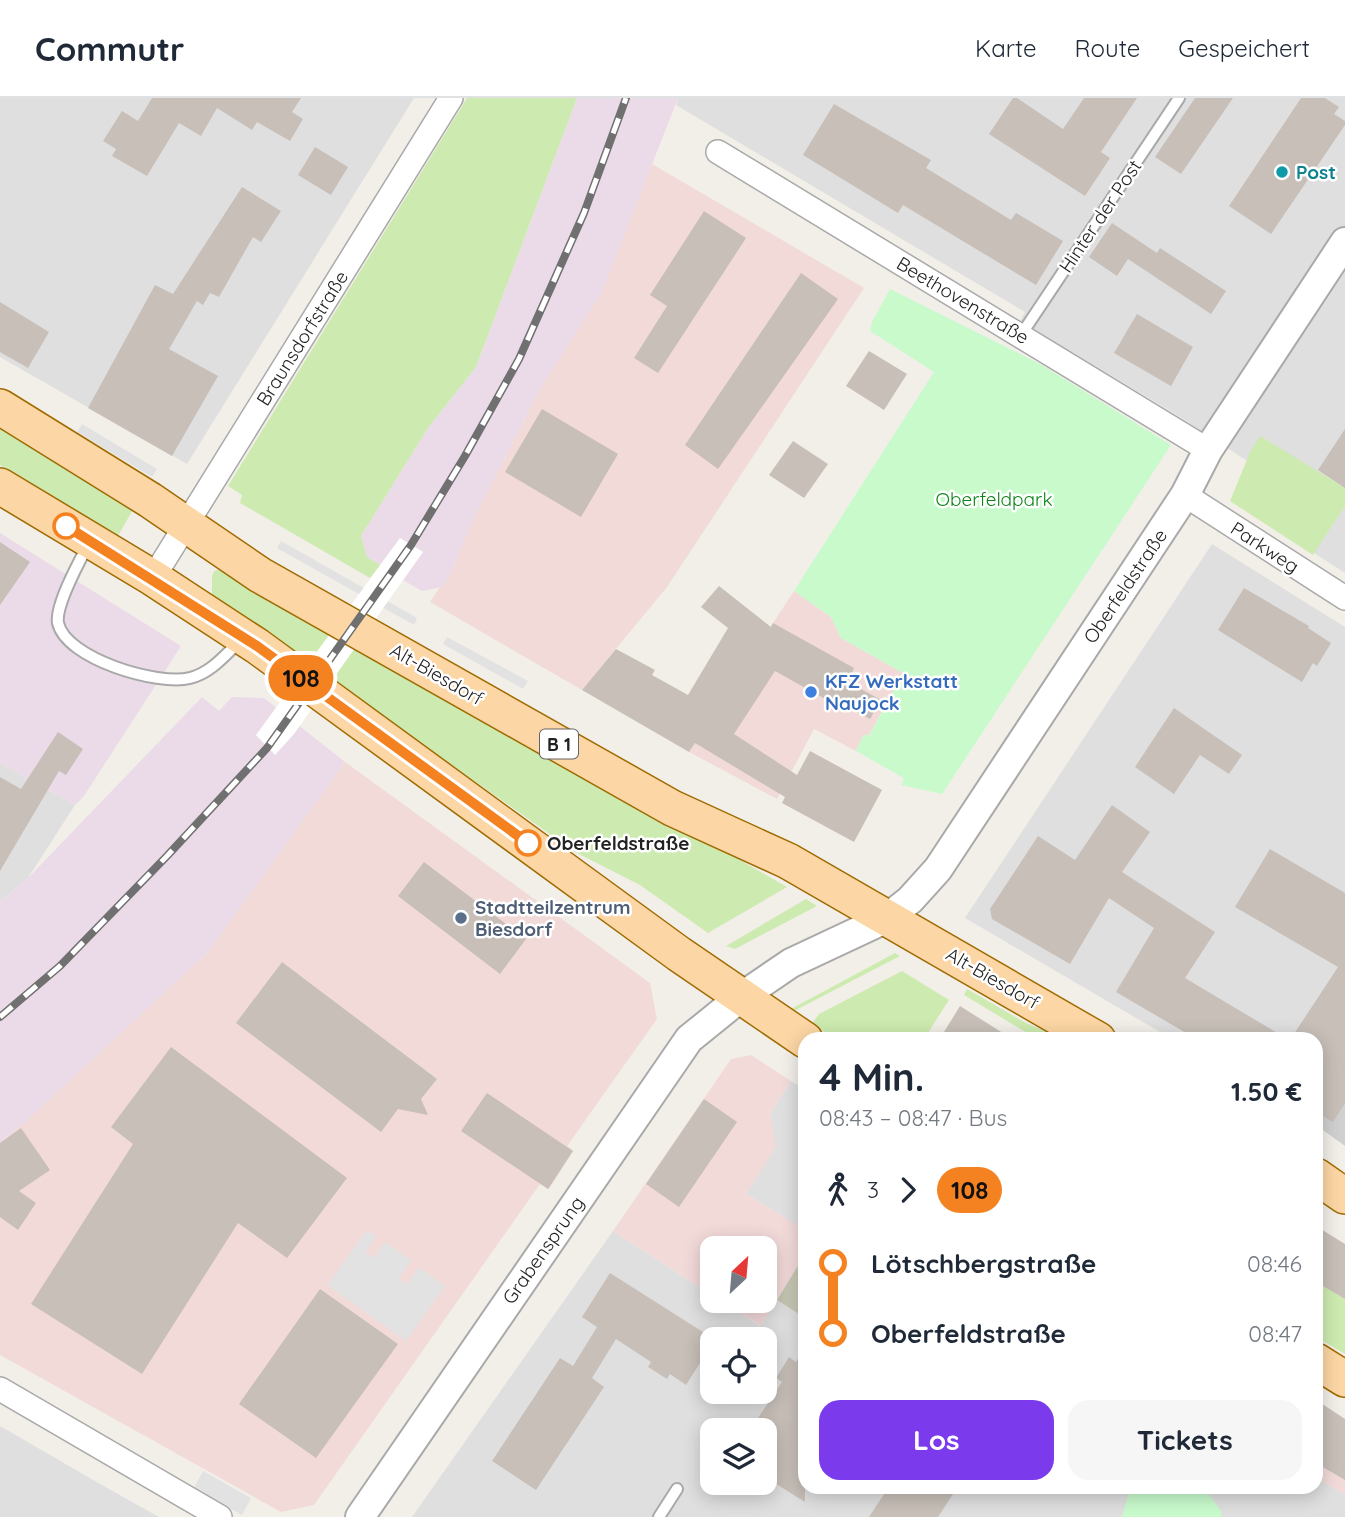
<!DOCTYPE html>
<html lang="de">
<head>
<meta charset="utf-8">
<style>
  :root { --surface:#fff; --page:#f6f6f7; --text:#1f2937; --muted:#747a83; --line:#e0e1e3; --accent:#7c3aed }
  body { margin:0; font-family:Quicksand,sans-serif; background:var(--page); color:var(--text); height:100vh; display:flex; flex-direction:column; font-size:26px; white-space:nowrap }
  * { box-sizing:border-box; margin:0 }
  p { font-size:23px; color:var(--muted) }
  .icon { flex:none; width:38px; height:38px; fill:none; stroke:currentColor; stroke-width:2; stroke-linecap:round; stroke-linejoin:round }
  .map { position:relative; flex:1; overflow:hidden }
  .side { position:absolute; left:798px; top:934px; width:525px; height:462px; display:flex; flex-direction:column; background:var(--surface); border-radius:21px; box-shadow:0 4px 18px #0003 }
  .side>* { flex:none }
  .badge { padding:0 14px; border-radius:23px; font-size:24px; line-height:46px }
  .needle { width:46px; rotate:26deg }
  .fabs { position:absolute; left:700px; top:1138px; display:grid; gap:14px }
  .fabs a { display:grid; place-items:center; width:77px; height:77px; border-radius:14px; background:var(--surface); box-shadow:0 4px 18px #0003; font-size:35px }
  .map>.badge { position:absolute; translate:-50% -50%; box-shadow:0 0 0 4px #fff }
  .legs { display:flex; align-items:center; gap:10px; height:77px; padding:0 21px; font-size:23px }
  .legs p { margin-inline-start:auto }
  .headline { display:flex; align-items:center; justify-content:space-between; height:119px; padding:0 21px }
  h1 { font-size:38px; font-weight:700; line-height:52px }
  .action { display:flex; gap:14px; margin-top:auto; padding:14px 21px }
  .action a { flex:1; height:80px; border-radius:21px; background:var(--accent); color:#fff; font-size:28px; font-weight:700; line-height:80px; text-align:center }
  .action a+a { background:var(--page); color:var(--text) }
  ul { padding:0 21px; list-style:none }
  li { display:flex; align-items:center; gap:24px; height:70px; font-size:26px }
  li i { display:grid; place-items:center; width:10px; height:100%; margin:0 9px; background:currentColor }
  li i::after { content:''; width:18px; height:18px; margin:-9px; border:5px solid; border-radius:50%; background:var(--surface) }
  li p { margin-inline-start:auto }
  li:first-child i { background:linear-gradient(#0000 50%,currentColor 0) }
  li:last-child i { background:linear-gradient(currentColor 50%,#0000 0) }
  header { display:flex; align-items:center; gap:42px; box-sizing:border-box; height:98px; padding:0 35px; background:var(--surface); border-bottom:2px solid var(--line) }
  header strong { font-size:33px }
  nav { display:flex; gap:38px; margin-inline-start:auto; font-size:24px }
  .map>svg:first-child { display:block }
</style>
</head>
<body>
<header>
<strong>Commutr</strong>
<nav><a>Karte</a><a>Route</a><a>Gespeichert</a></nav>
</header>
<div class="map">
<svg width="1345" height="1419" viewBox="0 0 1345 1419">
  <rect width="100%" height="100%" fill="#f2efe9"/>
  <path fill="#e0dfdf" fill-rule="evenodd" d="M 0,0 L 414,0 L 187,366 L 0,259 Z
    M 678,0 L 1345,0 L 1345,475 L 1241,408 L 1264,374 L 1177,317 L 1020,223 L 1025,214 L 676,7 Z
    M 1212,446 L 1345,529 L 1345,952 L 1316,942 L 1172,941 L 965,820 Z
    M 0,665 L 75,707 L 28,780 L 0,803 Z
    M 791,983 L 805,992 L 805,1132 L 746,1096 L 775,1049 L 770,1016 Z
    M 613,1133 L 712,1197 L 712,1202 L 720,1202 L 760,1228 L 777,1202 L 805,1220 L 805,1390 L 1316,1390 L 1316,1379 L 1345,1397 L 1345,1419 L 412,1419 ZM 712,1241 L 765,1241 L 765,1293 L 712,1293 ZM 712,1332 L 765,1332 L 765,1384 L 712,1384 Z
    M 0,1328 L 95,1383 L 159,1419 L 0,1419 Z"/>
  <path fill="#f2dad9" d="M 652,66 L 864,190 L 667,489 L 582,592 L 430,504 L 440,489 L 449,480 L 471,426 L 541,289 L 602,194 Z
    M 794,493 L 831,519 L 841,540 L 903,575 L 868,639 L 864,637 L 856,653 L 814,631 L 777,701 L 689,654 Z
    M 345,664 L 650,885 L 657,921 L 567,1048 L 573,1053 L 549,1091 L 540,1086 L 314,1407 L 281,1414 L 0,1257 L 0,1044 L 24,1025 L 208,854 Z
    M 751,957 L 791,983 L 770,1016 L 776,1049 L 746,1096 L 805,1132 L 805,1156 L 761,1228 L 720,1202 L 765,1202 L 765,1150 L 712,1150 L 712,1197 L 613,1133 L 731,961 Z
    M 1316,1302 L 1345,1321 L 1345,1397 L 1316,1379 Z"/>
  <path fill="#ebdbe8" d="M 577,0 L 678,0 L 602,194 L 541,289 L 471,426 L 449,480 L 442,489 L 422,493 L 403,482 L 423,454 L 400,441 L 380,467 L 367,459 L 361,438 L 428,330 L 476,269 Z
    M 0,435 L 181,548 L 84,698 L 75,707 L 0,665 Z
    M 202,599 L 219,613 L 232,599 L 264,600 L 345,664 L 208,854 L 24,1025 L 0,1044 L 0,803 L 28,780 Z"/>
  <path fill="#d0d0d0" d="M 1345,953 L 1345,1048 L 1316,1027 L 1316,994 Z"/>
  <path fill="#c7c7b4" d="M 805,1156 L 805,1220 L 777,1202 Z"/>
  <path fill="#cdebb0" d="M 467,0 L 577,0 L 476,269 L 428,330 L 361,438 L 367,459 L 380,467 L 370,480 L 240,405 L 242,397 L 228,388 Z
    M 0,327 L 135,408 L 118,438 L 0,367 Z
    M 1260,338 L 1345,390 L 1345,408 L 1313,457 L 1230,403 L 1251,352 Z
    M 224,470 L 726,754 L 787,789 L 708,835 L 640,787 L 575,754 L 212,497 L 212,478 L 214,473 Z
    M 806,801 L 817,808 L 735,851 L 726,848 Z
    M 895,855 L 900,858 L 794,913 L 791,911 Z
    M 902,873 L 949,902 L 924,941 L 835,941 L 812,926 L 819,916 Z
    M 967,891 L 1026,925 L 1063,941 L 1037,941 L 964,897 Z
    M 1316,1184 L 1345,1201 L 1345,1256 L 1316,1239 Z"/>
  <path fill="#c8facc" d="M 890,191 L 1040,266 L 1171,347 L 942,696 L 901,687 L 904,680 L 856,653 L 864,636 L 869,638 L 903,575 L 841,540 L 831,519 L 794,493 L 934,274 L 870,233 L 872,224 Z
    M 1130,1390 L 1204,1390 L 1221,1413 L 1221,1419 L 1122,1419 Z"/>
  <path fill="#e2e2e2" d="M 82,326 L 157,371 L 152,379 L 77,334 Z
    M 281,443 L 417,520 L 414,527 L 277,450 Z
    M 447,539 L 528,583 L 523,591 L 443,546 Z
    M 367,1132 L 376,1139 L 365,1155 L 374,1160 L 385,1144 L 411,1162 L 399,1180 L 407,1186 L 419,1169 L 445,1188 L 406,1243 L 327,1187 Z
    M 203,1373 L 251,1400 L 242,1417 L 194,1390 Z"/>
  <path fill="#fff" d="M 400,440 L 423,454 L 294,636 L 275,657 L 256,637 Z"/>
  <path fill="#c7bfb8" d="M 152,0 L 301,0 L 292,14 L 303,21 L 290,43 L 257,24 L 252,32 L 217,10 L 201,38 L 179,25 L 147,78 L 112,58 L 116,51 L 103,43 L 122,13 L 138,23 Z
    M 1013,0 L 1017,0 L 1063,31 L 1084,0 L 1137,0 L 1101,54 L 1110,60 L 1085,98 L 989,36 Z
    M 1195,0 L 1233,0 L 1181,76 L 1155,59 Z
    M 1301,0 L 1325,0 L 1339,9 L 1334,16 L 1345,23 L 1345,27 L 1271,136 L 1229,108 Z
    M 834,6 L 931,62 L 926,70 L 1011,122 L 1016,115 L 1063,143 L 1036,187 L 903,107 L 898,115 L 803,57 Z
    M 315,49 L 348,69 L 331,97 L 298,77 Z
    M 242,89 L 281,113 L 261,144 L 253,139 L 219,199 L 210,195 L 203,207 L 197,203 L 169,251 L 218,278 L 172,358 L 88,310 L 155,187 L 173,196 Z
    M 704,113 L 746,140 L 658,275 L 634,260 L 667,208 L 650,197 Z
    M 1112,125 L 1157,155 L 1160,150 L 1226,193 L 1211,216 L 1128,161 L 1117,178 L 1089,159 Z
    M 801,175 L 838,201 L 718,371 L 685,347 Z
    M 0,204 L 49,234 L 28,270 L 0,254 Z
    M 1137,216 L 1193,249 L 1171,288 L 1114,255 Z
    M 869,253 L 907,276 L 884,312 L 846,288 Z
    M 542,311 L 618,356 L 581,419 L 505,374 Z
    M 1345,331 L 1345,390 L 1318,372 Z
    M 793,343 L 828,366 L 804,400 L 769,377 Z
    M 0,444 L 30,464 L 0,507 Z
    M 719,488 L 771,529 L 773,525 L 854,570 L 848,584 L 881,602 L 870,621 L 838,604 L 836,607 L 775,573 L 734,636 L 797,677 L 810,653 L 882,692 L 854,744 L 782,705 L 785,699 L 695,645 L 689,654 L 582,592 L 616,551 L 655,572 L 652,577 L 688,597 L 728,530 L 701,509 Z
    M 1244,490 L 1309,528 L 1308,530 L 1331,545 L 1317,568 L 1313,565 L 1302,584 L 1218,532 Z
    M 1174,610 L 1242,657 L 1229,676 L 1200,657 L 1174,696 L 1135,669 Z
    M 58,634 L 83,651 L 66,677 L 59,673 L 0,773 L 0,679 L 21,691 Z
    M 1112,707 L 1150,734 L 1122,774 L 1215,834 L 1185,880 L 1289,942 L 1198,942 L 1116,894 L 1154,830 L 1109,800 L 1070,866 L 992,821 L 990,811 L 1038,738 L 1075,762 Z
    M 1270,751 L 1345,795 L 1345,1005 L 1333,1024 L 1316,1014 L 1316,942 L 1290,942 L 1338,869 L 1235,809 Z
    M 424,764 L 526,841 L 500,876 L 398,798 Z
    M 282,864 L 437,981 L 421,1001 L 428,1017 L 398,1011 L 381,1034 L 236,925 Z
    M 960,908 L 1014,942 L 939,942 Z
    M 171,949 L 347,1080 L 287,1160 L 238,1125 L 142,1276 L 31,1206 L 133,1046 L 111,1029 Z
    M 487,995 L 573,1053 L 548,1091 L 461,1033 Z
    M 704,1001 L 737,1024 L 679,1109 L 646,1086 Z
    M 21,1030 L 50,1072 L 19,1093 L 36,1105 L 18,1132 L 0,1119 L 0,1045 Z
    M 1316,1128 L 1345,1146 L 1345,1201 L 1316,1184 Z
    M 610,1175 L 714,1241 L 712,1246 L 686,1287 L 670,1276 L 667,1281 L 648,1269 L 651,1264 L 616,1241 L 592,1280 L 604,1289 L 536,1392 L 492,1363 L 560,1260 L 573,1268 L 597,1229 L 582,1219 Z
    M 320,1191 L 398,1246 L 316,1360 L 239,1306 Z
    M 805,1250 L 805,1404 L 765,1379 L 765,1332 L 750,1332 L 782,1284 L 776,1280 L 789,1259 L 796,1264 Z
    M 1316,1302 L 1345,1321 L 1345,1382 L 1316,1365 Z
    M 888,1390 L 957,1390 L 938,1419 L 869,1419 Z"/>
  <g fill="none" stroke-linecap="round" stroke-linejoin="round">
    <g stroke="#a9a9a9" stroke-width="14">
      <path id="service" d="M 1021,237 L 1179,0
        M 89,445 C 80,462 55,507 58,525 C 66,561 158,588 190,580 C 211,575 225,557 241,542
        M 659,1419 L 677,1391"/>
    </g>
    <g stroke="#a9a9a9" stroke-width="26">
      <path id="minor" d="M 718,54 L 1208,352
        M 1185,397 L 1345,500
        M 153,480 L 451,0
        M 0,1291 L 220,1419"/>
    </g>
    <g stroke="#a9a9a9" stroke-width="32">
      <path id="tertiary" d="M 360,1419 L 689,941 L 741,899 L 791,865 L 887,820 L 910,802 L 938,771 L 1185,397 L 1208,352 L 1345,144"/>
    </g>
    <g stroke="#a06b00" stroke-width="38">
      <path id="primary" d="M 0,309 L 150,402 L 260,477 L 672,710 L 788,763 L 1098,942
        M 0,388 L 153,480 L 257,548 L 679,856 L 805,942
        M 1316,1078 L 1345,1098
        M 1316,1263 L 1345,1281"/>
    </g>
    <use href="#service" stroke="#fff" stroke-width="10"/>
    <use href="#minor" stroke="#fff" stroke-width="23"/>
    <use href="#tertiary" stroke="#fff" stroke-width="28"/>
    <use href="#primary" stroke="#fcd6a4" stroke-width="35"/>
    <g stroke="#707070" stroke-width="8">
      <path id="rail" d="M 0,919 L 60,868 L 167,758 L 267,650 L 411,447 L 465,358 L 519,261 L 584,115 L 626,0"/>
    </g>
    <use href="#rail" stroke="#fff" stroke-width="5" stroke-dasharray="16" stroke-linecap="butt"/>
  </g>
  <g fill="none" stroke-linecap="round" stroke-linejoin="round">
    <g stroke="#fff" stroke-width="16">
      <path id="line-1" d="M 66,428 L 257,548 L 528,745"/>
    </g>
    <use href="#line-1" stroke="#f58220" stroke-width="10"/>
  </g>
  <circle fill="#0f9aa8" stroke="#fff" stroke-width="2.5" cx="1282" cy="74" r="7"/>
  <g fill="#fff" stroke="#f58220" stroke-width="3.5">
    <circle cx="66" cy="428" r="12"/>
    <circle cx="528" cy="745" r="12"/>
  </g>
  <circle fill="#3f7fe0" stroke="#fff" stroke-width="2.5" cx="811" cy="594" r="7"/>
  <circle fill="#5c6f8a" stroke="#fff" stroke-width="2.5" cx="461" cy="820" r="7"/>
  <g text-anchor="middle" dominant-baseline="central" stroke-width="5" stroke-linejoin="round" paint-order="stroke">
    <rect fill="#fff" stroke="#646464" stroke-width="2" x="540" y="631.5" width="38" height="29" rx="5"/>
    <g font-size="18" font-weight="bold" fill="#222">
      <text x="559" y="646">B 1</text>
    </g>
    <g font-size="19" font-weight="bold" fill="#0d838f" stroke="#fff" text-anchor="start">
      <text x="1296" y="74">Post</text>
    </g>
    <g font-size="19" fill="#222" stroke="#fff">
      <text transform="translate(1100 118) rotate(-56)">Hinter der Post</text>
      <text transform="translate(963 202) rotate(31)">Beethovenstraße</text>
      <text transform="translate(302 240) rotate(-58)">Braunsdorfstraße</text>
      <text transform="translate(1265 449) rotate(33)">Parkweg</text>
      <text transform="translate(1125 488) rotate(-56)">Oberfeldstraße</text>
      <text transform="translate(437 576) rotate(30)">Alt-Biesdorf</text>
      <text transform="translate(993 880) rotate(30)">Alt-Biesdorf</text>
      <text transform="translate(543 1152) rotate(-55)">Grabensprung</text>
    </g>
    <g font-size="19" fill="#0c8416" stroke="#fff">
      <text x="994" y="401">Oberfeldpark</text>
    </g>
    <g font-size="19" font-weight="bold" fill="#366cbe" stroke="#fff" text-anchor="start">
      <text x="825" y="583">KFZ Werkstatt<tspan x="825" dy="22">Naujock</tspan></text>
    </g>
    <g font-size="19" font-weight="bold" fill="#222" stroke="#fff" text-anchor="start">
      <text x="547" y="745">Oberfeldstraße</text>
    </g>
    <g font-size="19" font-weight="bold" fill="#4e5e75" stroke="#fff" text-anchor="start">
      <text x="475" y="809">Stadtteilzentrum<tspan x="475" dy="22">Biesdorf</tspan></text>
    </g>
  </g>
</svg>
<div class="fabs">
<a><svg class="needle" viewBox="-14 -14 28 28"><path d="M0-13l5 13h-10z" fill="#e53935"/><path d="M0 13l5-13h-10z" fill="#747a83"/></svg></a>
<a><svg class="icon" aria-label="locate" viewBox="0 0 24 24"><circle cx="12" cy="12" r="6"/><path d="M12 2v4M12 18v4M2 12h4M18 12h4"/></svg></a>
<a><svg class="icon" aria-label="layers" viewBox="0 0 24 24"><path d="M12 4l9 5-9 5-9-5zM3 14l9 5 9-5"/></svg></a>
</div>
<b class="badge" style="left:301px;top:580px;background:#f58220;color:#111">108</b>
<section class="side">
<div class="headline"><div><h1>4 Min.</h1><p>08:43 – 08:47 · Bus</p></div><b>1.50 €</b></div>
<div class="legs"><svg class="icon" aria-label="walk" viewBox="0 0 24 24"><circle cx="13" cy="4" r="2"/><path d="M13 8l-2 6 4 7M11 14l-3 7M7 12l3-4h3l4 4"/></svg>3<svg class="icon" aria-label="forward" viewBox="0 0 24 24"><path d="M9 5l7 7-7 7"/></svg><b class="badge" style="background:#f58220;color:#111">108</b></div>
<ul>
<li><i style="color:#f58220"></i><b>Lötschbergstraße</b><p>08:46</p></li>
<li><i style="color:#f58220"></i><b>Oberfeldstraße</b><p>08:47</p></li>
</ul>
<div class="action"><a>Los</a><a>Tickets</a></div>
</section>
</div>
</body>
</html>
